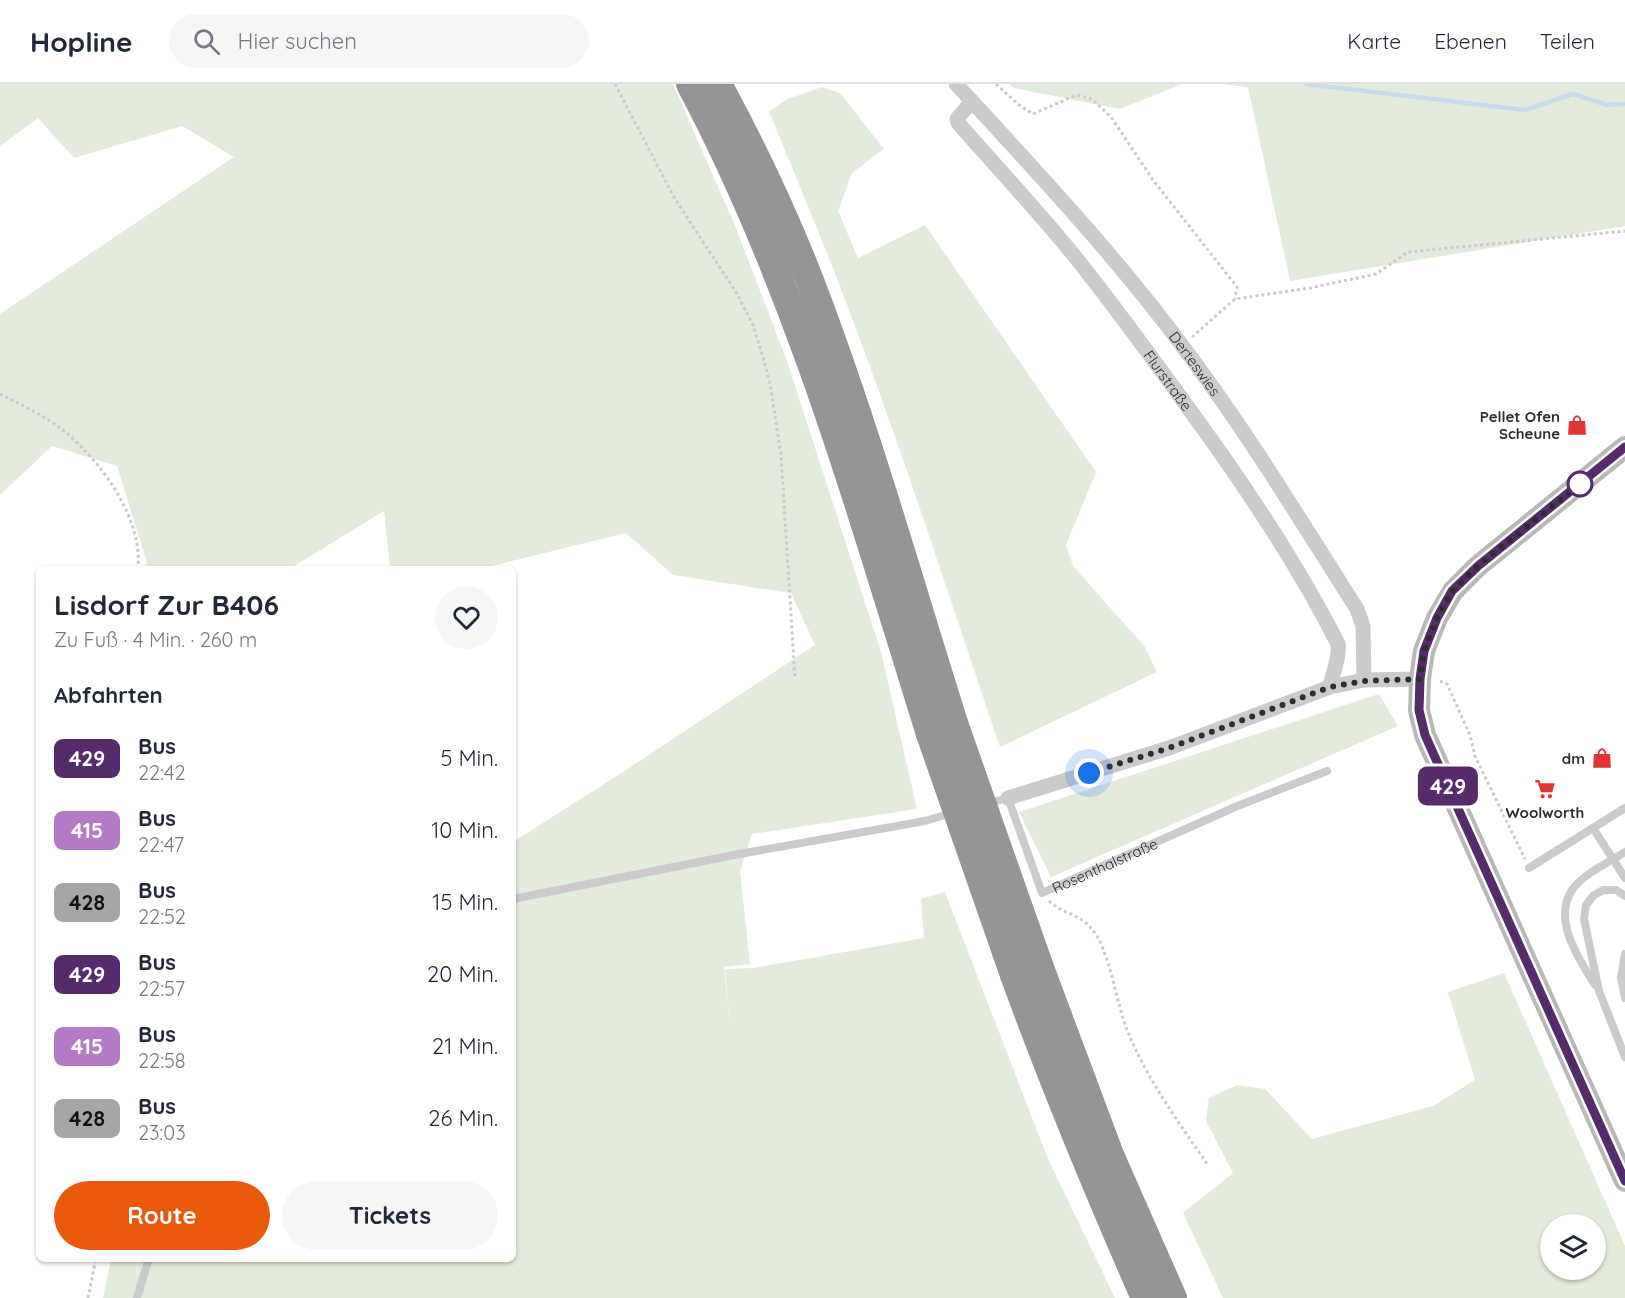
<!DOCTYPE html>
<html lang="de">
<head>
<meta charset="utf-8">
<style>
  :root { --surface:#fff; --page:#f6f6f7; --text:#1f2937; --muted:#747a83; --line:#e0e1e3; --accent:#ea580c }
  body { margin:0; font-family:Quicksand,sans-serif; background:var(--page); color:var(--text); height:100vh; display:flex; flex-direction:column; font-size:22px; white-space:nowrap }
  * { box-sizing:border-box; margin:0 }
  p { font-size:20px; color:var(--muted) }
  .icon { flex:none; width:33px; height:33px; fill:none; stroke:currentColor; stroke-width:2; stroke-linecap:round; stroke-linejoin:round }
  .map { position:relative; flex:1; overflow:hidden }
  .drawer { position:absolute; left:36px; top:482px; width:480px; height:696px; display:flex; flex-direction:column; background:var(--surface); border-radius:9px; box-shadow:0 2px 4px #0004 }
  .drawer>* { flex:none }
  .badge { padding:0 12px; border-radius:9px; font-size:21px; line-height:39px }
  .fabs { position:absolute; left:1540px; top:1130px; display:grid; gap:12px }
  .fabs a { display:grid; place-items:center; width:66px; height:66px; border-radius:50%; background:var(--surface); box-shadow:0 2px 4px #0004; font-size:30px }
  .you { position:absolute; width:30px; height:30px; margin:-15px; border:4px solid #fff; border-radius:50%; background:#1a73e8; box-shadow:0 0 0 9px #1a73e833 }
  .map>.badge { position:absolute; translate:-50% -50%; box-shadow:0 0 0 3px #fff }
  h2 { padding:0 18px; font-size:22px; line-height:54px }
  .round { display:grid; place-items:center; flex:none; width:63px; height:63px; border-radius:32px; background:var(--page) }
  .summary { display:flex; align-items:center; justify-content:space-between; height:102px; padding:0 18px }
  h1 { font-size:28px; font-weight:700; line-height:45px }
  .cta { display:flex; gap:12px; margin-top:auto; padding:12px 18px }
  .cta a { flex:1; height:69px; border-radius:36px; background:var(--accent); color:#fff; font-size:24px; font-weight:700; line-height:69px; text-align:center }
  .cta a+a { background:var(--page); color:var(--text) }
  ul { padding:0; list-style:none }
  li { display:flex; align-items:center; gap:18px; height:72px; padding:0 18px }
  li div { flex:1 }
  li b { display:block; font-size:22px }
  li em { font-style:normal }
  li .badge { min-width:66px; font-weight:700; text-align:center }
  header { display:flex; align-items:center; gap:36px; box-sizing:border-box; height:84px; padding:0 30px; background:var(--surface); border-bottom:2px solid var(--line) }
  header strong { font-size:28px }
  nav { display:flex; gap:33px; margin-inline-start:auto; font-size:21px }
  .search { width:420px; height:54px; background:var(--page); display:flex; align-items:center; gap:15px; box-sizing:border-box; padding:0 21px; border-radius:33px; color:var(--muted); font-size:22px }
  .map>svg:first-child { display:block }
</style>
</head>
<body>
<header>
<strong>Hopline</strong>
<div class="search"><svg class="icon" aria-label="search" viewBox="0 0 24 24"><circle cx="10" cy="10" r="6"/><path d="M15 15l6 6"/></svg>Hier suchen</div>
<nav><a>Karte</a><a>Ebenen</a><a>Teilen</a></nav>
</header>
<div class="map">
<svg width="1625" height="1214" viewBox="0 0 1625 1214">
  <rect width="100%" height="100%" fill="#fff"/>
  <path fill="#e3ebdc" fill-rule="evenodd" d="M 0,0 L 673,0 L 736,144 L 787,277 L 881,568 L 917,725 L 752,750 L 740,787 L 750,880 L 724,883 L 730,941 L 725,885 L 754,884 L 924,854 L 921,815 L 945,808 L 1048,1075 L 1115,1214 L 103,1214 L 111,1175 L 513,1174 L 513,758 L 626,686 L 815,561 L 791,509 L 673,491 L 626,449 L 484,484 L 390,484 L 384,427 L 291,484 L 146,484 L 147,478 L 117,382 L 52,362 L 0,411 L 0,230 L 234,73 L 182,42 L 74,74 L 38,34 L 0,62 Z
    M 1010,0 L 1182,0 L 1120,25 L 1014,4 Z
    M 1222,0 L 1625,0 L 1625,142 L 1290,197 L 1248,3 Z
    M 822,3 L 840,9 L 884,65 L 852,89 L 838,127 L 858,174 L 925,141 L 1096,388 L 1066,461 L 1073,482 L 1145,563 L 1157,588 L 1000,663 C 946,504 895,343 834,187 C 813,133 790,80 769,27 L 788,15 Z
    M 1379,610 L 1398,642 L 1051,793 L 1019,728 Z
    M 1504,889 L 1625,1162 L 1625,1214 L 1223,1214 L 1183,1129 L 1233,1089 L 1206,1037 L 1209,1014 L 1237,1001 L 1265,1005 L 1312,1055 L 1433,1022 L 1475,996 L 1448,908 ZM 1551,1140 L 1596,1140 L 1596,1185 L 1551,1185 Z"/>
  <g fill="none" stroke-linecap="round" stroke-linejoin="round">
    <path stroke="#c8dbea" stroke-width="4.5" d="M 1306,0 L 1525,26 L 1573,10 L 1607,21 L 1625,20"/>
    <path stroke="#cbcbcb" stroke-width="3" stroke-dasharray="3 3" stroke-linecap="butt" d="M 615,0 L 675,115 L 736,208 L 753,241 L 762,270 L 770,299 L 781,371 L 795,595
      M 996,0 L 1019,21 L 1033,30 L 1076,11 L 1092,15 L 1111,33 L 1153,96 L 1237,203 L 1235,215
      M 1192,253 L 1235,215 L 1310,204 L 1376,190 L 1408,168 L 1625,147
      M 0,310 C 22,321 45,332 64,347 C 101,377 143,435 138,484
      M 1440,597 L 1447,600 L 1470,651 L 1475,672 L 1525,775
      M 1049,817 C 1061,829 1080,830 1091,844 C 1110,865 1116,920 1128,948 C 1147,995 1179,1039 1208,1081
      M 88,1214 L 96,1174"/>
    <g stroke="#cbcbcb" stroke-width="8">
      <path id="s1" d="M 989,719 L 1008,714 L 1042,809 L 1235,723 L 1327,687"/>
      <path d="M 1593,744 L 1625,794"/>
      <path d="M 1529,784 L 1625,724"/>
      <path d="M 1625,812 L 1616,806 L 1603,806 L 1593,812 L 1586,821 L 1584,835 L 1599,907 L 1625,973"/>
      <path d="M 513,815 L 734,771 L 925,737 L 952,729"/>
      <path d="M 1625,870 L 1621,893 L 1625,914"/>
      <path d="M 1595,901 C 1579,875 1552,836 1572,806 C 1584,789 1608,779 1625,768"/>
      <path d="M 137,1214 L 149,1174"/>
    </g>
    <g stroke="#cbcbcb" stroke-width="15">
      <path id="s2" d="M 956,0 C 1035,86 1115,171 1184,264 C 1247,348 1301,437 1357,525 L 1363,542 L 1364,596"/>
      <path id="s3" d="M 972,17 L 957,35 L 958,39 C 996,82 1035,124 1072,169 C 1114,221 1153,275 1192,329 C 1246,403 1297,479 1338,560 C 1340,575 1332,589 1330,603"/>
      <path d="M 1008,714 L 1169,664 L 1330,603 L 1364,596 L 1420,595"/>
    </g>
    <path stroke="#b8b8b8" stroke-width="22" d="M 1625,363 L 1478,482 L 1453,507 L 1437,534 L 1424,567 L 1420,595 L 1419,626 L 1425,651 L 1625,1097"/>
    <path stroke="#959595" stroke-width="28" d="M 690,0 C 799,205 861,430 930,650
      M 718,0 C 757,72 792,147 820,223 C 871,361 911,503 955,642
      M 1039,881 L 1110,1071 L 1173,1214
      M 1014,891 C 1054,1001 1098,1107 1145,1214"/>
    <path stroke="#959595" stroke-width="28" d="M 955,642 L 1039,881
      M 930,650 L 1014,891"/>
  </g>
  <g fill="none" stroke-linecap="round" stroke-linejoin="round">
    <g stroke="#fff" stroke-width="14">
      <path id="line" d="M 1625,363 L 1478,482 L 1452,507 L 1437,534 L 1424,567 L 1420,595 L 1419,626 L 1425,651 L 1625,1097"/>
    </g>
    <use href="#line" stroke="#562b6c" stroke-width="9"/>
    <path stroke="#2e2e2e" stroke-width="6" stroke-dasharray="0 10.8" d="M 1089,689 L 1169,664 L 1330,603 L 1364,597 L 1420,595 L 1424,567 L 1437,534 L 1452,507 L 1478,482 L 1580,400"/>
  </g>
  <defs>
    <g id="shop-bare" transform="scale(1.62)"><path d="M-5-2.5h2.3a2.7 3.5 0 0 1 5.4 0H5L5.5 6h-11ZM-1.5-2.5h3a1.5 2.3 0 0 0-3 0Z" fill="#e03435" stroke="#fff" stroke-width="2.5" paint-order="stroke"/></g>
    <g id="supermarket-bare" transform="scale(1.62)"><path d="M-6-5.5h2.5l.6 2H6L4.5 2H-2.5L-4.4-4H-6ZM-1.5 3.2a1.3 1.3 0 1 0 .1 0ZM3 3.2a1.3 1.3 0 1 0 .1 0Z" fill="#e03435" stroke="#fff" stroke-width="2.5" paint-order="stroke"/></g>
  </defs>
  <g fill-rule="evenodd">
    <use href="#shop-bare" x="1577" y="341"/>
    <use href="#shop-bare" x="1602" y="674"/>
    <use href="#supermarket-bare" x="1545" y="705"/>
  </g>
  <circle fill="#fff" stroke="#562b6c" stroke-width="3" cx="1580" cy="400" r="12"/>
  <g text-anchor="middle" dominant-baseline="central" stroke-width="6" stroke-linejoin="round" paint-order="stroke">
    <g font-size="15" fill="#2e2e2e" stroke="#fff">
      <text stroke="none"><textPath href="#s2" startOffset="368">Derteswies</textPath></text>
      <text stroke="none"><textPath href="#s3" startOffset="360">Flurstraße</textPath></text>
      <text stroke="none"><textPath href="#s1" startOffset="189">Rosenthalstraße</textPath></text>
    </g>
    <g font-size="15" font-weight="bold" fill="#2e2e2e" stroke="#fff" text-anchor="end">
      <text x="1560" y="332">Pellet Ofen<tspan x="1560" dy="17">Scheune</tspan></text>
      <text x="1585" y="674">dm</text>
      <text x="1545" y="728" text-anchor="middle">Woolworth</text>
    </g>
  </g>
</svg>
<div class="fabs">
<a><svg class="icon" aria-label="layers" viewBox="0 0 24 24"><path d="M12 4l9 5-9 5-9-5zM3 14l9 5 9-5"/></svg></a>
</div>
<div class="you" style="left:1089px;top:689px"></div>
<b class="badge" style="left:1448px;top:702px;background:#562b6c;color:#fff">429</b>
<section class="drawer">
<div class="summary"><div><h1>Lisdorf Zur B406</h1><p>Zu Fuß · 4 Min. · 260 m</p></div><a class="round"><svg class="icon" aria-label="heart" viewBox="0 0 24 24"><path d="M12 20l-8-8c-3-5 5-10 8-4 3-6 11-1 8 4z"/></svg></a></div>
<h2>Abfahrten</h2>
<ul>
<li><span class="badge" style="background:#562b6c;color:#fff">429</span><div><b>Bus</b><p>22:42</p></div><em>5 Min.</em></li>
<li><span class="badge" style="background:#b37bc4;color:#fff">415</span><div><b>Bus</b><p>22:47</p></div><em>10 Min.</em></li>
<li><span class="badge" style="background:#a7a6a6;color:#111">428</span><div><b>Bus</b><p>22:52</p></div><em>15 Min.</em></li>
<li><span class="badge" style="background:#562b6c;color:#fff">429</span><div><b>Bus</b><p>22:57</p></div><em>20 Min.</em></li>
<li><span class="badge" style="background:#b37bc4;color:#fff">415</span><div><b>Bus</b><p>22:58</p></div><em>21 Min.</em></li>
<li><span class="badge" style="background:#a7a6a6;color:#111">428</span><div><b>Bus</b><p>23:03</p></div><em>26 Min.</em></li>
</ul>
<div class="cta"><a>Route</a><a>Tickets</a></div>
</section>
</div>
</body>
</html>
